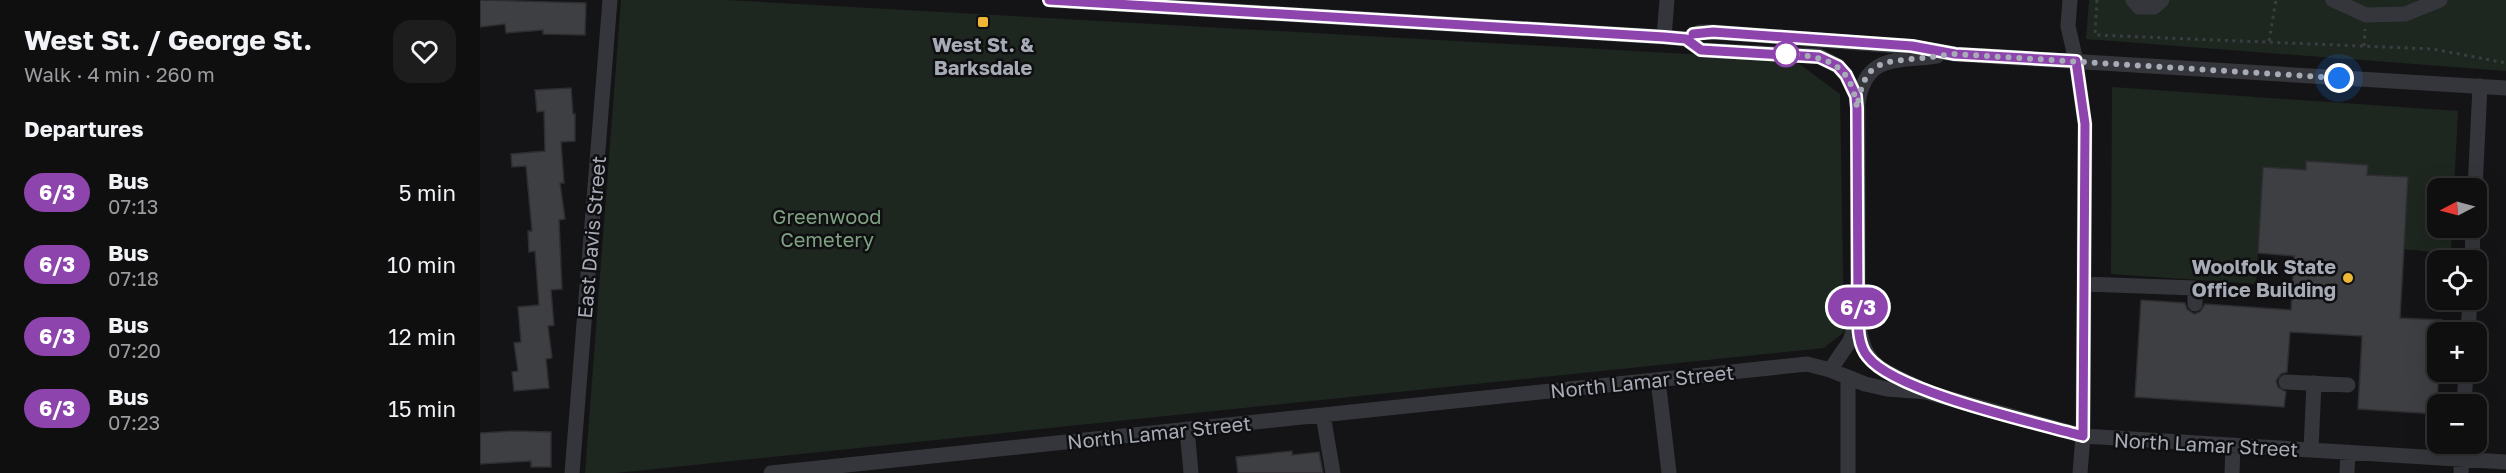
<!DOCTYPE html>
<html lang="en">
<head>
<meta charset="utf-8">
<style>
  :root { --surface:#0f0f10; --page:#1d1d1e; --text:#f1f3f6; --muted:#9b9c9f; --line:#2f2f30 }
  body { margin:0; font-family:"Golos Text",sans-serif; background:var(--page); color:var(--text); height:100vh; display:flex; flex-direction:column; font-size:22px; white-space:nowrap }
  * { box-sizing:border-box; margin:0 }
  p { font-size:20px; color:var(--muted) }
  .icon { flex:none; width:33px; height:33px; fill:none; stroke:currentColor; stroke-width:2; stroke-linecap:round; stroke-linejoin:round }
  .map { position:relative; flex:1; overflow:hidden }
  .details { display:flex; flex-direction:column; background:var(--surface); width:480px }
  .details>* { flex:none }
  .badge { padding:0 12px; border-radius:20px; font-size:21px; line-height:39px }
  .needle { width:39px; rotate:264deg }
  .controls { position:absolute; left:1947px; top:178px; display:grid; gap:12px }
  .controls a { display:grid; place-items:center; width:60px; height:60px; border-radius:12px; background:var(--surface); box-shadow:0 6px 24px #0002,0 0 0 2px var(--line); font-size:30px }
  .you { position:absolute; width:30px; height:30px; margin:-15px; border:4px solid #fff; border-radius:50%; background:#1a73e8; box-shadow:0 0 0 9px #1a73e833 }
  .map>.badge { position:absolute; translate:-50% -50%; box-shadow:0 0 0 3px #fff }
  h2 { padding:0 24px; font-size:22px; line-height:54px }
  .round { display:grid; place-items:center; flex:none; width:63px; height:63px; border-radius:18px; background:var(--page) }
  .summary { display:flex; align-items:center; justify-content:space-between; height:102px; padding:0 24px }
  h1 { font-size:28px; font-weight:700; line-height:45px }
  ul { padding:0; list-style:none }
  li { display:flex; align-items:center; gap:18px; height:72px; padding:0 24px }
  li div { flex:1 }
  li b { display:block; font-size:22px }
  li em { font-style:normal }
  li .badge { min-width:66px; font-weight:700; text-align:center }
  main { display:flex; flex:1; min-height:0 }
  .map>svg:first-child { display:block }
</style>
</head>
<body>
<main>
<section class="details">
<div class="summary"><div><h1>West St. / George St.</h1><p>Walk · 4 min · 260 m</p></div><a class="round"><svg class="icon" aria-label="heart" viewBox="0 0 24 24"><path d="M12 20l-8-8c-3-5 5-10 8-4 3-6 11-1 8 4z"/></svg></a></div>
<h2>Departures</h2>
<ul>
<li><span class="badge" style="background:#8e44ad;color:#fff">6/3</span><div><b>Bus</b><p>07:13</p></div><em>5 min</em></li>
<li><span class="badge" style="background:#8e44ad;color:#fff">6/3</span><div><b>Bus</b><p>07:18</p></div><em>10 min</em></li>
<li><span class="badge" style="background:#8e44ad;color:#fff">6/3</span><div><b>Bus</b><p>07:20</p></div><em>12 min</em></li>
<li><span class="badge" style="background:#8e44ad;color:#fff">6/3</span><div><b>Bus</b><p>07:23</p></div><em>15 min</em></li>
</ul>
</section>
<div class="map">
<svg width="2026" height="473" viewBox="0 0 2026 473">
  <rect width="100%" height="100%" fill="#141416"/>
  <path fill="#1e2620" d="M 141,0 L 247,0 L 1314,60 L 1360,94 L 1364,332 L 1344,348 L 136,473 L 105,473 Z
    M 1609,0 L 2026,0 L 2026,71 L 1606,39 Z
    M 1632,87 L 1978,111 L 1974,189 L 1958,189 L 1958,228 L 1972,228 L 1971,254 L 1924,249 L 1928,177 L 1887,175 L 1888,165 L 1826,161 L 1826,170 L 1783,168 L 1776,284 L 1631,274 Z"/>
  <path fill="#3e3f43" stroke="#2e2e32" stroke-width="1.5" d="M 0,0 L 106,3 L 105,35 L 63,34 L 63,30 L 26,33 L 25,24 L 0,27 Z
    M 91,88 L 93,114 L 95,114 L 95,141 L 81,142 L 84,183 L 80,183 L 85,219 L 79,220 L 82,289 L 71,290 L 74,325 L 68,326 L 72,358 L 66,359 L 69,388 L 34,391 L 32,372 L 38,371 L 34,343 L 41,342 L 38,307 L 59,305 L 55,251 L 49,252 L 48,231 L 52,231 L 46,166 L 32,167 L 31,154 L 65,151 L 64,111 L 57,112 L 55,90 Z
    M 1826,161 L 1888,165 L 1887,175 L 1928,177 L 1920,318 L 1962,320 L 1961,333 L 1958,333 L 1959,372 L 1956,414 L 1878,409 L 1882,336 L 1810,332 L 1807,372 L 1801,374 L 1796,381 L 1798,387 L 1806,392 L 1804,407 L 1655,397 L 1661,300 L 1705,303 L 1707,309 L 1714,314 L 1720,312 L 1725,304 L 1811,310 L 1814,256 L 1778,253 L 1783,167 L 1826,170 Z
    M 34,431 L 71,432 L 71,467 L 51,467 L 51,461 L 0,464 L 0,433 Z
    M 812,451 L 812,455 L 839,452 L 843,473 L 758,473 L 756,457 Z"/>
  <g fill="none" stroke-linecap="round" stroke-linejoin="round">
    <path stroke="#3b3d42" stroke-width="3" stroke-dasharray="3 4.5" stroke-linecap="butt" d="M 1617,0 L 1615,35 L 1953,49 L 2026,63
      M 1789,41 L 1796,0
      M 1884,46 L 1885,29"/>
    <path stroke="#35363b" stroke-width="15" d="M 570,0 L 1184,37 L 1206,39 L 1221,50 L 1339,56 L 1358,66 L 1366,75 L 1376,96 L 1378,108 L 1378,313 C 1381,367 1398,367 1441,389
      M 1590,0 L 1588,26 L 1596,61 L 1605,124 L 1603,436 L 1600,473
      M 1653,0 L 1659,7 L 1674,7 L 1682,0
      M 1853,0 L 1886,15 L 1925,14 L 1960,0
      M 1184,37 L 1187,0
      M 1206,39 L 1220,32 L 1233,32 L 1432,47 L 1475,54 L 2026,88
      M 1378,103 C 1386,53 1418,62 1457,56
      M 1995,189 L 2000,86
      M 1992,261 L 1993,228
      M 1604,284 L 1715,288 L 1715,304
      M 1988,333 L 1990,300
      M 1350,370 L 1370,341 L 1376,322
      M 1368,377 L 1368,473
      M 1178,380 L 1189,473
      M 1806,382 L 1868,385
      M 1984,405 L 1986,372
      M 843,415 L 853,473
      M 707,429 L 711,473
      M 1831,450 L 1834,383
      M 92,473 L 130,0
      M 291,473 L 1327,364 L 1350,370 L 1385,384 L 1407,389 L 1446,392 L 1603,436 L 2026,462
      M 1752,473 L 1753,445
      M 1867,473 L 1868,452
      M 1981,473 L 1982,444"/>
  </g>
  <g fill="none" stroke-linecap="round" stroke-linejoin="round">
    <g stroke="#fff" stroke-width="14">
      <path id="line" d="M 569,0 L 1184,37 L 1206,39 L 1221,50 L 1339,57 L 1358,66 L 1366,75 L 1376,96 L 1377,108 L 1378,313 C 1378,327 1378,346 1388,357 C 1415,392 1557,423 1603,436 L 1605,124 L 1596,61 L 1475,54 L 1432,46 L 1233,32 L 1213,34"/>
    </g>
    <use href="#line" stroke="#8e44ad" stroke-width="9"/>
    <path stroke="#a6abb6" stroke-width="6" stroke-dasharray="0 10.8" d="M 1306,54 C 1346,56 1371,63 1377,108 C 1384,67 1394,62 1433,59 C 1447,58 1461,55 1475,54 L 1859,78"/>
  </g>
  <g fill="#edb635" stroke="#0f0f11" stroke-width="2">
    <rect x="497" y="16" width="12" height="12" rx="3"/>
    <circle cx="1868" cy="278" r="6"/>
  </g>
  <circle fill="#fff" stroke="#8e44ad" stroke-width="3" cx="1306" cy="54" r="12"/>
  <g text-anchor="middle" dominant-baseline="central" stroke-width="5" stroke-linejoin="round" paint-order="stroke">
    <g font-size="20" font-weight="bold" fill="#a6abb6" stroke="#0f0f11">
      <text x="503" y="44">West St. &amp;<tspan x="503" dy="23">Barksdale</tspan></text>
      <text x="1856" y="266" text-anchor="end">Woolfolk State<tspan x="1856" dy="23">Office Building</tspan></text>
    </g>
    <g font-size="20" fill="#7ea181" stroke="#0f0f11">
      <text x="347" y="216">Greenwood<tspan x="347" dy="23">Cemetery</tspan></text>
    </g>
    <g font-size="20" fill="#a6abb6" stroke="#0f0f11">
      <text transform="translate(111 237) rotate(-85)">East Davis Street</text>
      <text transform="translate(1162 381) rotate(-6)">North Lamar Street</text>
      <text transform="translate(679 432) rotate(-6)">North Lamar Street</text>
      <text transform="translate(1726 444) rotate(3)">North Lamar Street</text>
    </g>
  </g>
</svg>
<div class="controls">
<a><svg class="needle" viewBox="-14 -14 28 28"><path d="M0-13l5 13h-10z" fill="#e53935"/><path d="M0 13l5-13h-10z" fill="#9b9c9f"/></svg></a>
<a><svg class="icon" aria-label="locate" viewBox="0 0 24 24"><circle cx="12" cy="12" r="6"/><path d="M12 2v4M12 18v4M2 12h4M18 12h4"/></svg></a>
<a>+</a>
<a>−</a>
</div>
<div class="you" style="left:1859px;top:78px"></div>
<b class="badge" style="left:1378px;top:307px;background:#8e44ad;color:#fff">6/3</b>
</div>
</main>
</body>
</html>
